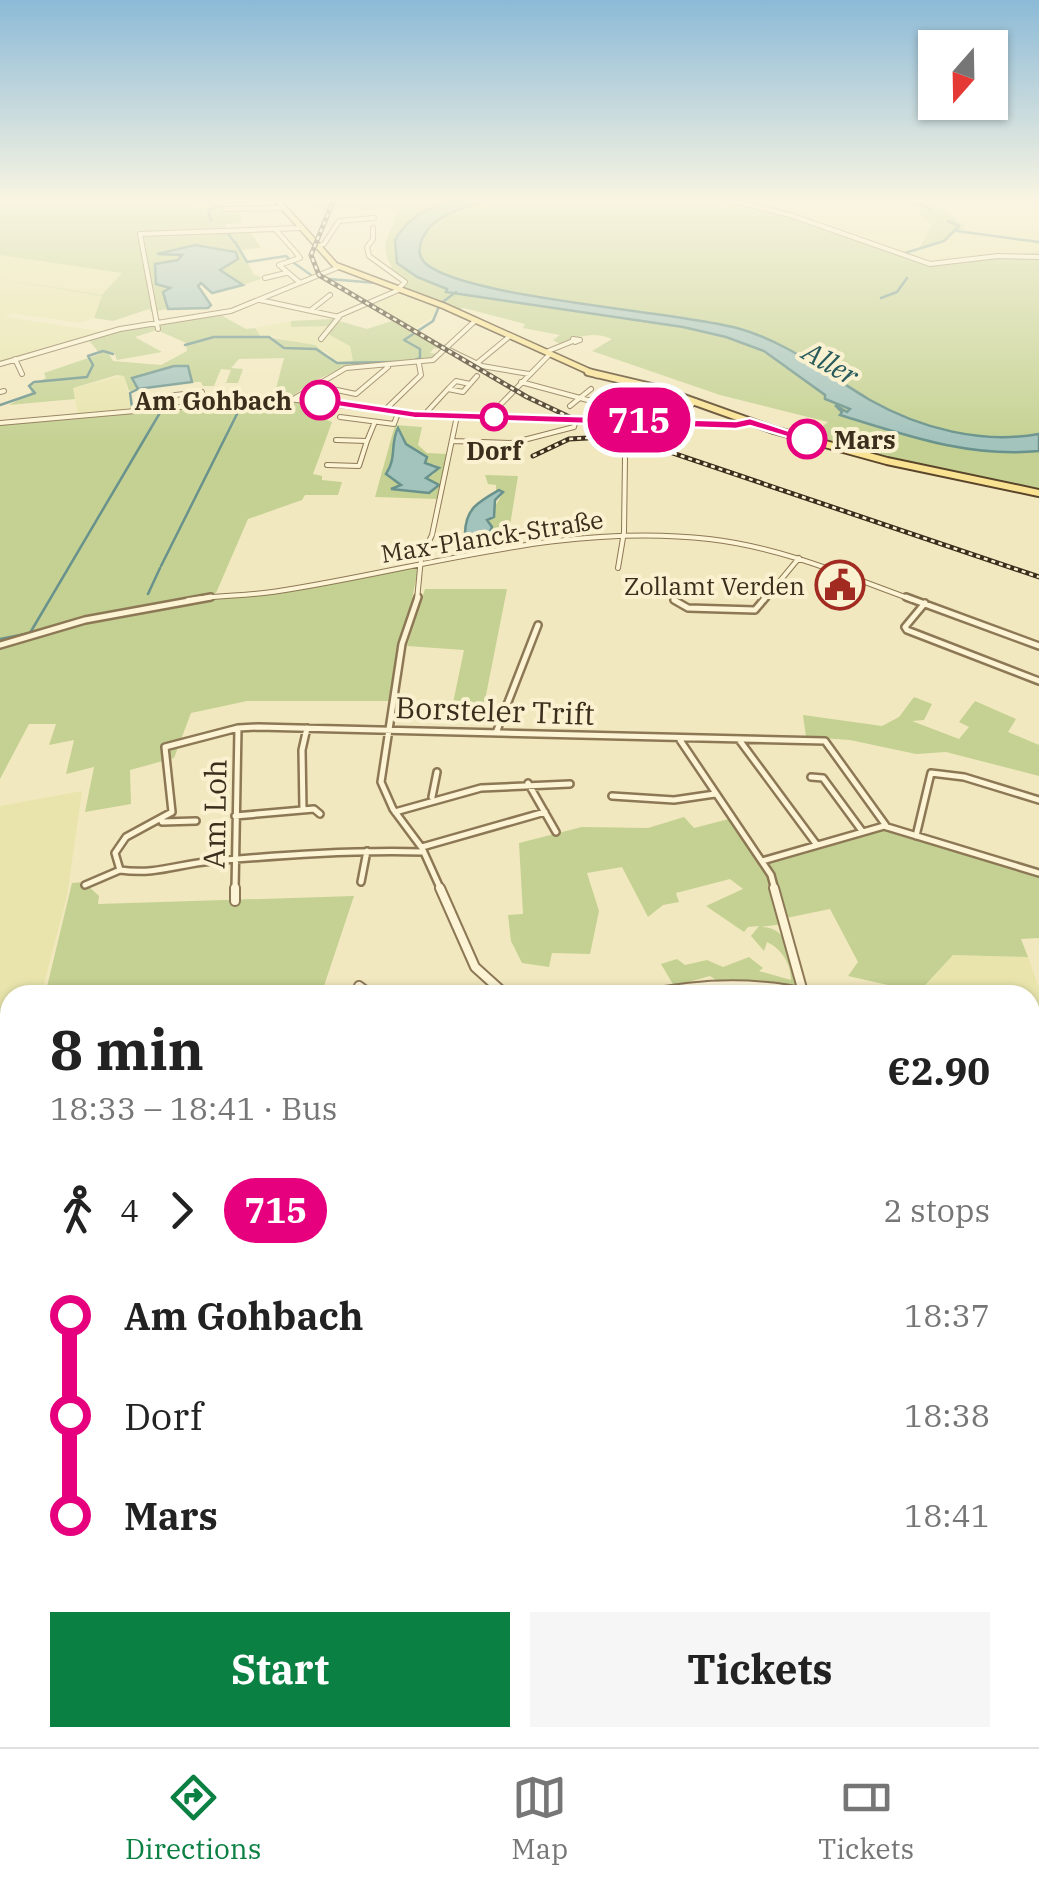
<!DOCTYPE html>
<html lang="en">
<head>
<meta charset="utf-8">
<style>
  :root { --surface:#fff; --page:#f6f6f6; --text:#222; --muted:#767676; --line:#e0e0e0; --accent:#0b8043 }
  body { margin:0; font-family:"IBM Plex Serif",serif; background:var(--page); color:var(--text); height:100vh; display:flex; flex-direction:column; font-size:38px; white-space:nowrap }
  * { box-sizing:border-box; margin:0 }
  p { font-size:32px; color:var(--muted) }
  .icon { flex:none; width:55px; height:55px; fill:none; stroke:currentColor; stroke-width:2; stroke-linecap:round; stroke-linejoin:round }
  .map { position:relative; flex:1; overflow:hidden }
  .side { position:absolute; left:0px; top:985px; width:1040px; height:762px; display:flex; flex-direction:column; background:var(--surface); border-radius:30px 30px 0 0; box-shadow:0 2px 8px #0004 }
  .side>* { flex:none }
  .badge { padding:0 20px; border-radius:32px; font-size:35px; line-height:65px }
  .needle { width:65px; rotate:200deg }
  .buttons { position:absolute; left:918px; top:30px; display:grid; gap:20px }
  .buttons a { display:grid; place-items:center; width:90px; height:90px; border-radius:0px; background:var(--surface); box-shadow:0 2px 8px #0004; font-size:50px }
  .map>.badge { position:absolute; translate:-50% -50%; box-shadow:0 0 0 5px #fff }
  .legs { display:flex; align-items:center; gap:15px; height:110px; padding:0 50px; font-size:32px }
  .legs p { margin-inline-start:auto }
  .head { display:flex; align-items:center; justify-content:space-between; height:170px; padding:0 50px }
  h1 { font-size:55px; font-weight:700; line-height:75px }
  .primary-button { display:flex; gap:20px; margin-top:auto; padding:20px 50px }
  .primary-button a { flex:1; height:115px; border-radius:0px; background:var(--accent); color:#fff; font-size:40px; font-weight:700; line-height:115px; text-align:center }
  .primary-button a+a { background:var(--page); color:var(--text) }
  ul { padding:0 50px; list-style:none }
  li { display:flex; align-items:center; gap:35px; height:100px; font-size:38px }
  li i { display:grid; place-items:center; width:15px; height:100%; margin:0 12px; background:currentColor }
  li i::after { content:''; width:25px; height:25px; margin:-12px; border:8px solid; border-radius:50%; background:var(--surface) }
  li p { margin-inline-start:auto }
  li:first-child i { background:linear-gradient(#0000 50%,currentColor 0) }
  li:last-child i { background:linear-gradient(currentColor 50%,#0000 0) }
  .dock { display:flex; justify-content:space-around; align-items:center; height:140px; border-top:2px solid var(--line); background:var(--surface); font-size:28px; color:var(--muted) }
  .dock a { display:grid; justify-items:center; gap:5px }
  .dock .current { color:var(--accent) }
  .map>svg:first-child { display:block }
</style>
</head>
<body>
<div class="map">
<svg width="1039" height="1747" viewBox="0 0 1039 1747">
  <rect width="100%" height="100%" fill="#f2e8bf"/>
  <path fill="#e8e4ac" d="M 731,199 L 790,199 L 784,205 L 796,199 L 888,199 L 926,207 L 918,212 L 931,229 L 919,244 L 920,249 L 939,244 L 964,229 L 945,209 L 930,204 L 935,199 L 956,199 L 955,204 L 959,199 L 1039,199 L 1039,252 L 929,263 Z
    M 0,255 L 123,273 L 103,296 L 94,318 L 79,323 L 11,313 L 5,317 L 104,332 L 0,363 Z
    M 399,290 L 438,305 L 433,317 L 414,329 L 367,302 Z
    M 291,321 L 291,327 L 335,326 L 350,346 L 353,362 L 336,363 L 327,352 L 274,336 L 259,336 L 255,328 Z
    M 124,375 L 132,409 L 78,414 L 73,388 Z
    M 82,791 L 67,896 L 41,995 L 10,995 L 10,1051 L 0,1053 L 0,806 Z
    M 953,955 L 1028,957 L 1039,988 L 1039,1025 L 1033,1025 L 1030,1019 L 1030,995 L 918,995 Z"/>
  <path fill="#c4d192" fill-rule="evenodd" d="M 0,199 L 258,200 L 253,203 L 266,209 L 225,212 L 239,212 L 242,223 L 226,224 L 227,232 L 250,231 L 261,248 L 241,250 L 254,275 L 263,278 L 243,285 L 220,270 L 228,267 L 229,249 L 171,249 L 158,254 L 182,255 L 178,260 L 156,264 L 166,287 L 171,288 L 167,297 L 168,309 L 151,312 L 149,309 L 113,321 L 94,318 L 102,296 L 0,279 L 102,295 L 122,273 L 0,255 Z
    M 278,199 L 731,199 L 769,208 L 796,199 L 774,209 L 901,253 L 919,248 L 932,226 L 918,212 L 924,207 L 888,199 L 935,199 L 930,204 L 945,209 L 964,226 L 964,232 L 1039,242 L 957,232 L 939,244 L 907,253 L 937,263 L 957,258 L 1039,252 L 1039,492 L 942,473 L 807,438 L 828,422 L 720,395 L 592,351 L 612,339 C 595,331 578,336 560,344 L 553,340 L 560,335 L 523,328 L 525,324 L 464,308 L 457,310 L 402,288 L 407,282 L 387,270 L 392,267 C 376,243 393,235 397,210 L 311,210 L 308,199 L 282,203 Z
    M 219,314 L 246,329 L 255,328 L 260,336 L 315,345 L 336,363 L 353,361 L 350,346 L 328,334 L 334,326 L 291,327 L 291,321 L 332,319 L 367,329 L 395,320 L 443,349 L 434,348 L 430,353 L 439,354 L 434,359 L 344,367 L 310,383 L 294,395 L 274,396 L 284,358 L 239,359 L 231,368 L 243,369 L 238,383 L 226,383 L 231,370 L 221,369 L 214,386 L 203,386 L 201,382 L 192,382 L 188,366 L 132,378 L 138,389 L 129,391 L 124,376 L 117,375 L 73,388 L 75,399 L 9,405 L 31,393 L 30,386 L 46,378 L 44,373 L 100,354 L 87,338 L 153,322 ZM 157,330 L 186,343 L 187,351 L 161,365 L 113,361 L 109,354 L 114,352 L 117,360 L 162,352 L 135,337 Z
    M 280,399 L 339,405 L 327,420 L 332,422 L 313,474 L 322,476 L 322,480 L 342,482 L 338,495 L 305,495 L 302,500 L 248,519 L 216,593 L 80,617 L 0,641 L 0,424 Z
    M 395,425 L 422,427 L 418,445 L 427,453 L 448,454 L 438,499 L 375,497 ZM 400,431 L 406,444 L 426,457 L 425,463 L 436,465 L 434,474 L 426,478 L 431,484 L 401,486 L 386,474 L 395,460 L 394,449 Z
    M 485,475 L 518,476 L 507,544 L 461,552 L 464,531 L 489,536 L 487,520 L 503,493 L 496,492 L 496,485 L 488,484 Z
    M 419,565 L 391,701 L 247,701 L 191,713 L 174,758 L 130,770 L 131,804 L 85,812 L 94,767 L 66,774 L 74,740 L 49,745 L 56,724 L 29,724 L 0,779 L 0,646 L 83,622 L 210,598 L 285,592 Z
    M 425,589 L 507,589 L 484,705 L 453,703 L 464,650 L 407,646 Z
    M 914,697 L 932,704 L 924,720 L 912,721 L 959,739 L 969,727 L 959,722 L 975,701 L 1016,719 L 1008,732 L 1039,745 L 1039,776 L 946,752 L 916,754 L 850,740 L 806,737 L 803,715 L 882,726 L 899,717 Z
    M 684,817 L 694,828 L 729,819 L 768,875 L 783,924 L 761,927 C 792,927 791,963 797,987 L 719,982 L 710,976 L 674,986 L 661,964 L 677,959 L 685,965 L 707,960 L 723,967 L 749,957 L 763,968 L 759,971 L 791,980 C 791,964 782,949 767,942 L 764,951 L 751,936 L 759,926 L 748,927 L 744,932 L 706,906 L 743,889 L 730,879 L 676,893 L 679,902 L 663,905 L 648,917 L 622,867 L 587,873 L 599,911 L 590,954 L 552,953 L 549,967 L 522,963 L 511,941 L 508,915 L 523,914 L 519,843 L 582,827 L 648,828 Z
    M 886,829 L 1039,875 L 1039,938 L 1021,939 L 1028,957 L 953,955 L 919,992 L 848,976 L 858,962 L 830,909 L 786,918 L 767,864 Z
    M 84,882 L 99,896 L 98,904 L 354,896 L 321,995 L 45,995 L 72,883 Z
    M 10,1054 L 10,1283 L 0,1283 L 0,1056 Z
    M 1030,1227 L 1039,1229 L 1039,1747 L 980,1747 L 978,1738 L 1030,1738 Z"/>
  <path fill="#a3c3bd" stroke="#69928c" stroke-width="2.5" d="M 496,199 C 475,203 437,214 426,232 C 421,240 415,253 425,263 C 463,298 674,311 737,328 C 788,342 826,374 870,400 C 921,429 982,444 1039,434 L 1039,451 C 968,458 906,435 840,415 L 842,412 L 835,405 L 847,412 L 850,409 L 825,399 L 825,395 L 764,351 L 726,337 L 683,327 L 446,292 L 447,289 L 417,277 L 397,263 L 395,240 C 416,203 456,199 496,199 Z
    M 195,245 L 236,252 L 238,259 L 220,270 L 243,285 L 212,293 L 201,283 L 198,286 L 211,305 L 208,308 L 168,309 L 163,292 L 170,288 L 156,284 L 155,264 L 178,260 L 182,255 L 157,254 Z
    M 174,366 L 188,366 L 192,382 L 138,389 L 132,378 Z
    M 398,428 L 406,444 L 427,457 L 425,463 L 439,468 L 426,478 L 439,485 L 429,493 L 391,489 L 401,485 L 386,474 C 397,458 390,443 398,428 Z
    M 499,490 L 503,492 L 495,500 L 494,517 L 487,520 L 492,527 L 488,536 L 465,534 C 465,509 478,502 499,490 Z"/>
  <g fill="none" stroke-linecap="round" stroke-linejoin="round">
    <path stroke="#69928c" stroke-width="2.5" d="M 192,199 L 222,208
      M 893,199 L 928,207 L 930,211
      M 211,221 L 208,211 L 213,208
      M 957,231 L 1039,242
      M 213,233 L 228,233 L 234,242
      M 235,242 L 247,262 L 286,256 L 290,260
      M 905,253 L 944,241 L 959,226 L 948,221
      M 294,263 L 311,275
      M 329,279 L 377,283
      M 881,298 L 897,292 L 907,278
      M 185,345 L 214,337 L 269,337 L 284,348 L 316,349 L 337,363 L 395,362
      M 413,361 L 420,358 L 420,349 L 404,340 L 433,321 L 440,304 L 456,292
      M 0,405 L 35,393 L 29,386 L 34,382 L 87,377 L 93,365 L 88,356 L 103,351 L 113,354
      M 132,407 L 130,393 L 138,389
      M 161,566 L 243,402
      M 148,594 L 160,568
      M 0,639 L 30,633 L 161,411"/>
    <g stroke="#8d7856" stroke-width="6">
      <path id="minor-far3" d="M 725,199 L 790,215 L 930,264 L 998,256 L 1039,257
        M 225,209 L 283,208
        M 373,228 L 373,239 L 367,247 L 369,256 L 405,282 L 399,288
        M 276,230 L 291,247
        M 317,247 L 324,244 L 339,221 L 374,218
        M 293,249 L 300,258 L 279,265 L 299,282
        M 265,278 L 286,273
        M 260,300 L 339,317 L 321,339
        M 311,310 L 330,295
        M 338,316 L 401,289
        M 158,329 L 140,234 L 300,228
        M 573,339 L 580,340 L 575,342 Z
        M 445,348 L 482,366 L 529,374
        M 546,352 L 573,341
        M 15,359 L 22,374
        M 0,364 L 120,329 L 231,311 L 339,267
        M 476,364 L 510,336
        M 521,382 L 606,405
        M 313,385 L 356,394 L 388,367
        M 449,388 L 456,381 L 470,384
        M 0,392 L 4,391
        M 295,398 L 346,368 L 433,360 L 476,320
        M 140,399 L 202,392 L 205,404
        M 570,406 L 591,389
        M 384,411 L 421,375 L 419,364
        M 424,415 L 448,389 L 463,392 L 477,376
        M 340,417 L 394,424 L 398,413
        M 495,417 L 501,404 L 549,355
        M 679,420 L 695,401
        M 0,423 L 280,398 L 414,414 L 741,425 L 750,422
        M 336,440 L 367,441 L 374,424
        M 453,441 L 512,443 L 574,427 L 575,423
        M 327,465 L 359,466 L 367,441
        M 618,568 L 624,532 L 625,458
        M 188,600 C 218,595 249,596 279,591 C 422,569 563,522 709,539 C 780,547 847,576 913,600
        M 417,600 L 421,558 L 432,535 L 457,416
        M 764,600 L 799,558"/>
    </g>
    <g stroke="#8d7856" stroke-width="10">
      <path id="minor-far2" d="M 418,597 L 402,644 L 381,782 L 393,809 L 422,848 L 441,890
        M 906,597 L 1039,646
        M 674,600 L 688,608 L 755,610 L 766,597
        M 925,603 L 905,627 L 907,630 L 1039,681
        M 0,645 L 85,620 L 211,597
        M 496,733 L 538,625
        M 680,740 L 771,875 L 775,890
        M 740,741 L 817,845
        M 811,777 L 823,778 L 862,831
        M 528,783 L 556,832
        M 612,796 L 674,800 L 715,794
        M 432,797 L 437,772
        M 303,810 L 302,750 L 307,728
        M 395,812 L 481,788 L 570,784
        M 235,816 L 314,809 L 320,814
        M 162,822 L 196,821
        M 916,836 L 931,773 L 964,777 L 1039,800
        M 422,847 L 545,812
        M 424,852 C 353,850 284,855 213,861 C 177,864 158,875 120,870 L 115,853 L 126,837 L 172,812 L 165,747 L 238,728 L 258,727 L 825,741 L 887,827
        M 762,861 L 884,826 L 1039,873
        M 361,882 L 367,851
        M 85,885 L 120,870
        M 235,890 L 238,728"/>
    </g>
    <g stroke="#8d7856" stroke-width="12">
      <path id="minor-far1" d="M 440,888 L 475,967 L 506,995
        M 774,888 L 803,992
        M 235,901 L 235,888
        M 359,986 L 371,995
        M 477,995 L 499,991
        M 644,995 C 701,983 757,981 814,995
        M 1030,1065 L 1039,1067
        M 1030,1193 L 1039,1195"/>
    </g>
    <g stroke="#8d7856" stroke-width="14">
      <path id="minor" d="M 0,1448 L 10,1408
        M 0,1481 L 10,1481
        M 0,1720 L 10,1674
        M 593,1738 L 593,1747
        M 148,1747 L 150,1738
        M 299,1747 L 300,1738
        M 352,1747 L 353,1738
        M 456,1747 L 457,1738"/>
    </g>
    <g stroke="#5a452b" stroke-width="8">
      <path id="major-far1" d="M 276,199 L 335,265 L 444,306 L 597,375"/>
    </g>
    <g stroke="#5a452b" stroke-width="10">
      <path id="major" d="M 588,372 L 656,388 L 774,430 L 887,461 L 1039,493"/>
    </g>
    <use href="#minor-far3" stroke="#fcf4d4" stroke-width="4"/>
    <use href="#minor-far2" stroke="#fcf4d4" stroke-width="5"/>
    <use href="#minor-far1" stroke="#fcf4d4" stroke-width="8"/>
    <use href="#minor" stroke="#fcf4d4" stroke-width="9"/>
    <use href="#major-far1" stroke="#f9e393" stroke-width="5"/>
    <use href="#major" stroke="#f9e393" stroke-width="6"/>
    <g stroke="#3b2e1c" stroke-width="5">
      <path id="rail" d="M 334,199 L 311,255 L 319,275 L 527,397 L 578,421 L 1039,577
        M 533,456 L 569,439 L 606,437"/>
    </g>
    <use href="#rail" stroke="#f9f1d0" stroke-width="2.5" stroke-dasharray="4" stroke-linecap="butt"/>
  </g>
  <linearGradient id="sky" x2="0" y2="1"><stop stop-color="#8cbad7"/><stop offset="0.45" stop-color="#f9f5e2"/><stop offset="1" stop-color="#f9f5e2" stop-opacity="0"/></linearGradient>
  <rect width="1039" height="444" fill="url(#sky)"/>
  <path fill="#e6007e" stroke="#fff" stroke-width="2.5" d="M 320,397 L 414,411 L 736,421 L 750,418 L 814,439 L 807,443 L 750,426 L 736,429 L 414,418 L 315,403 Z"/>
  <defs>
    <g id="civic-ring" transform="scale(2.5)"><circle r="9.5" fill="#f9f1d0" stroke="#a12b20" stroke-width="1.5"/><path d="M-.6-6.5H3V-4.5H.6V-3L4-1V1h2V6H-6V1h2V-1L-.6-3ZM-1.2 2.5V6h2.4V2.5Z" fill="#a12b20"/></g>
  </defs>
  <g fill-rule="evenodd">
    <use href="#civic-ring" x="840" y="585"/>
  </g>
  <g fill="#fff" stroke="#e6007e" stroke-width="5">
    <circle cx="320" cy="400" r="18"/>
    <circle cx="494" cy="417" r="12"/>
    <circle cx="807" cy="439" r="18"/>
  </g>
  <g text-anchor="middle" dominant-baseline="central" stroke-width="8" stroke-linejoin="round" paint-order="stroke">
    <g font-size="25" font-weight="bold" fill="#3b2e1c" stroke="#f9f1d0" text-anchor="end">
      <text x="292" y="400">Am Gohbach</text>
      <text x="834" y="439" text-anchor="start">Mars</text>
      <text x="494" y="450" text-anchor="middle">Dorf</text>
    </g>
    <g font-size="25" fill="#3b2e1c" stroke="#f9f1d0">
      <text transform="translate(492 536) rotate(-9)">Max-Planck-Straße</text>
    </g>
    <g font-size="25" fill="#3b2e1c" stroke="#f9f1d0" text-anchor="end">
      <text x="805" y="585">Zollamt Verden</text>
    </g>
    <g font-size="28" font-style="italic" fill="#295a5c" stroke="#f9f1d0">
      <text transform="translate(831 363) rotate(30)">Aller</text>
    </g>
    <g font-size="30" fill="#3b2e1c" stroke="#f9f1d0">
      <text transform="translate(495 710) rotate(2)">Borsteler Trift</text>
      <text transform="translate(214 814) rotate(-89)">Am Loh</text>
    </g>
  </g>
</svg>
<div class="buttons">
<a><svg class="needle" viewBox="-14 -14 28 28"><path d="M0-13l5 13h-10z" fill="#e53935"/><path d="M0 13l5-13h-10z" fill="#767676"/></svg></a>
</div>
<b class="badge" style="left:639px;top:420px;background:#e6007e;color:#fff">715</b>
<section class="side">
<div class="head"><div><h1>8 min</h1><p>18:33 – 18:41 · Bus</p></div><b>€2.90</b></div>
<div class="legs"><svg class="icon" aria-label="walk" viewBox="0 0 24 24"><circle cx="13" cy="4" r="2"/><path d="M13 8l-2 6 4 7M11 14l-3 7M7 12l3-4h3l4 4"/></svg>4<svg class="icon" aria-label="forward" viewBox="0 0 24 24"><path d="M9 5l7 7-7 7"/></svg><b class="badge" style="background:#e6007e;color:#fff">715</b><p>2 stops</p></div>
<ul>
<li><i style="color:#e6007e"></i><b>Am Gohbach</b><p>18:37</p></li>
<li><i style="color:#e6007e"></i><span>Dorf</span><p>18:38</p></li>
<li><i style="color:#e6007e"></i><b>Mars</b><p>18:41</p></li>
</ul>
<div class="primary-button"><a>Start</a><a>Tickets</a></div>
</section>
</div>
<nav class="dock">
<a class="current"><svg class="icon" aria-label="directions" viewBox="0 0 24 24"><path d="M12 3l9 9-9 9-9-9zM9 14v-3h6M13 9l2 2-2 2"/></svg>Directions</a>
<a><svg class="icon" aria-label="map" viewBox="0 0 24 24"><path d="M3 6l6-2 6 2 6-2v14l-6 2-6-2-6 2zM9 4v14M15 6v14"/></svg>Map</a>
<a><svg class="icon" aria-label="tickets" viewBox="0 0 24 24"><path d="M3 7h18v10H3zM15 7v10"/></svg>Tickets</a>
</nav>
</body>
</html>
